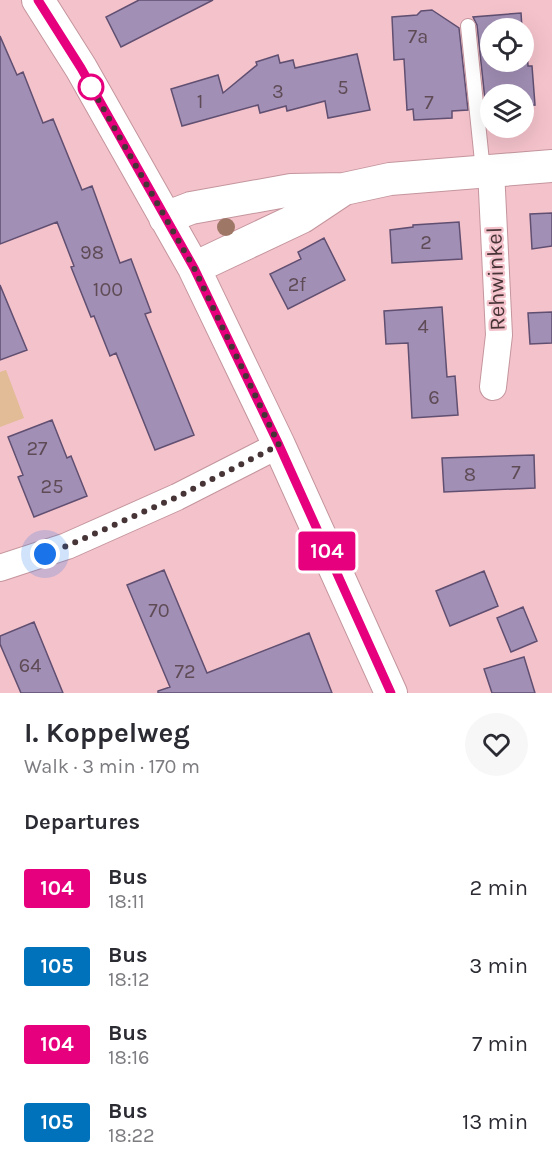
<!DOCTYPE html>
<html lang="en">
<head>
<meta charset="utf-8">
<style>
  :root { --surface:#fff; --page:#f7f7f7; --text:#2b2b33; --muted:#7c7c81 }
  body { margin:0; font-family:Karla,sans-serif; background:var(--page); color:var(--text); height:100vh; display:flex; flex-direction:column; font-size:22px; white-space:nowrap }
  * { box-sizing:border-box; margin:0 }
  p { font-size:20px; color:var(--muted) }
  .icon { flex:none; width:33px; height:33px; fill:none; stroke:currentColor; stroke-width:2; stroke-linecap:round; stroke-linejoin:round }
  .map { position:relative; height:693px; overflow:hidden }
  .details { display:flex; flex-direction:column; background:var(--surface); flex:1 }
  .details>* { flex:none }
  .badge { padding:0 12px; border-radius:4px; font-size:21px; line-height:39px }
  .buttons { position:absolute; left:480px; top:18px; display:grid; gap:12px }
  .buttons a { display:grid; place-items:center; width:54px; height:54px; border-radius:50%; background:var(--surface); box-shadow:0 6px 24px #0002; font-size:30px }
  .you { position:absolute; width:30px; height:30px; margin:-15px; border:4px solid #fff; border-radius:50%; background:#1a73e8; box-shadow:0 0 0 9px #1a73e833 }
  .map>.badge { position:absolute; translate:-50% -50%; box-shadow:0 0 0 3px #fff }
  h2 { padding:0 24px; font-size:22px; line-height:54px }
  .round { display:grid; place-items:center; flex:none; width:63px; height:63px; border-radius:32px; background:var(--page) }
  .summary { display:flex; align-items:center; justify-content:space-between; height:102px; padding:0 24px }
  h1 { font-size:28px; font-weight:700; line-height:45px }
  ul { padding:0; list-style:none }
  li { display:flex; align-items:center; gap:18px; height:78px; padding:0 24px }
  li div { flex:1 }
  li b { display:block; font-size:22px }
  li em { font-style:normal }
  li .badge { min-width:66px; font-weight:700; text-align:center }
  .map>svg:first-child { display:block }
</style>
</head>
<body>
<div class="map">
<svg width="552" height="693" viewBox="0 0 552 693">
  <rect width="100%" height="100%" fill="#f4c2cb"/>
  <path fill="#e1bc96" d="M 6,370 L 24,418 L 0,427 L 0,372 Z"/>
  <path fill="#a28fb5" stroke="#604f71" stroke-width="1.5" d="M 139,0 L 213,0 L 121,47 L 106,17 Z
    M 432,10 L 459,28 L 468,110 L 452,111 L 452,118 L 414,120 L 413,109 L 407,110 L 404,59 L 394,60 L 392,17 L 417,15 L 421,11 Z
    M 521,13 L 522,28 L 490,28 L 490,62 L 524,62 L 524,36 L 526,36 L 528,66 L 532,66 L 535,105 L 524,106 L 524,94 L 490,94 L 490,109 L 486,109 L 477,25 L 473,17 Z
    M 0,36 L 17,75 L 23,72 L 43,123 L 53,119 L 82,190 L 92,186 L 120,263 L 131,259 L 151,312 L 145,314 L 194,435 L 155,450 L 116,353 L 110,356 L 94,316 L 91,317 L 71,267 L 74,266 L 57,222 L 0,244 Z
    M 357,54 L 370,110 L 328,118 L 325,101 L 287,111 L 286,106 L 260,113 L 258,105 L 182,126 L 171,89 L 218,75 L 223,93 L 257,65 L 256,62 L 278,55 L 280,63 L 293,60 L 295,68 Z
    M 552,213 L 552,246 L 532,249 L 530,214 Z
    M 459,222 L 462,259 L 392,263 L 390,230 L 413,227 L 413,225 Z
    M 324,238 L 345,280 L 288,309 L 270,274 L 301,259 L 298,252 Z
    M 0,285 L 27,350 L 0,360 Z
    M 442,307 L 447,377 L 455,376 L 458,415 L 412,418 L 408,343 L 386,344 L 384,311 Z
    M 552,312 L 552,343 L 530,344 L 528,313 Z
    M 52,420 L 67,458 L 71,456 L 87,496 L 34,517 L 18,477 L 23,475 L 8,437 Z
    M 534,455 L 535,488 L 444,492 L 442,458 Z
    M 164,570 L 207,673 L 309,633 L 332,693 L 158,693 L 158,691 L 170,687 L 127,585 Z
    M 484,571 L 498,606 L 450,626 L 436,591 Z
    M 523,607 L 537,641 L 511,652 L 497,618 Z
    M 34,622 L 63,693 L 21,693 L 0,644 L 0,636 Z
    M 524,657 L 535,693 L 492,693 L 484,669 Z"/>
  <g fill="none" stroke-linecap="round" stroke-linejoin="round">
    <g stroke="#c4959d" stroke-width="16">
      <path id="service" d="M 468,26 L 483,171"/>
    </g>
    <g stroke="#c4959d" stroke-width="28">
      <path id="minor" d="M 491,170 L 499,335 L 493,387
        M 0,568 L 67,546 L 177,497 L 279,445"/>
    </g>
    <g stroke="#c4959d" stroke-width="34">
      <path id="tertiary" d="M 38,0 L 81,68 L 194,268 L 279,445 L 391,693
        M 165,218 L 191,208 L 291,190 L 344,189 L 390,179 L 552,166
        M 194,268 L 302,217 L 344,189"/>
    </g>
    <use href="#service" stroke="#fff" stroke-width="14"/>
    <use href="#minor" stroke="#fff" stroke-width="26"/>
    <use href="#tertiary" stroke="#fff" stroke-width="32"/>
  </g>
  <circle fill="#9f7766" cx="226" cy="227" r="9"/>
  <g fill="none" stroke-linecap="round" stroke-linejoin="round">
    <g stroke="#fff" stroke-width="14">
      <path id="line" d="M 38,0 L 81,68 L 194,268 L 279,445 L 391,693"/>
    </g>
    <use href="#line" stroke="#e6007e" stroke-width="9"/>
    <path stroke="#473437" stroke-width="6" stroke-dasharray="0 10.8" d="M 45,554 L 67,546 L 177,497 L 279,445 L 194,268 L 91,87"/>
  </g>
  <circle fill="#fff" stroke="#e6007e" stroke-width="3" cx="91" cy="87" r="12"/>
  <g text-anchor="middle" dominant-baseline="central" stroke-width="4.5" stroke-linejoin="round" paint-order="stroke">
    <g font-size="20" fill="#5e4b56">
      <text x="418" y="36">7a</text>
      <text x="343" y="87">5</text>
      <text x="278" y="91">3</text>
      <text x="200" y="101">1</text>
      <text x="429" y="102">7</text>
      <text x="426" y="242">2</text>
      <text x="92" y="252">98</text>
      <text x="297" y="284">2f</text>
      <text x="108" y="289">100</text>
      <text x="423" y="326">4</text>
      <text x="434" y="397">6</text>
      <text x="37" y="448">27</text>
      <text x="516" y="472">7</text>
      <text x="470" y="474">8</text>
      <text x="52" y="486">25</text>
      <text x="159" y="610">70</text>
      <text x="30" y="665">64</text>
      <text x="185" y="671">72</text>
    </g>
    <g font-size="22" fill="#473437" stroke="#f4c2cb">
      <text transform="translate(496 279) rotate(-92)">Rehwinkel</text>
    </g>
  </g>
</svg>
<div class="buttons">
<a><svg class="icon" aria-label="locate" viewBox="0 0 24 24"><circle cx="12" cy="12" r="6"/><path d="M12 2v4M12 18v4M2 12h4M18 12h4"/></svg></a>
<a><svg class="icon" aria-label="layers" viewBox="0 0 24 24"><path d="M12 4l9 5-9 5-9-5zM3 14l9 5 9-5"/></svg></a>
</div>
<div class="you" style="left:45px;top:554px"></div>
<b class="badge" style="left:327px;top:551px;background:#e6007e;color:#fff">104</b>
</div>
<section class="details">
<div class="summary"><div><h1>I. Koppelweg</h1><p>Walk · 3 min · 170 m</p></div><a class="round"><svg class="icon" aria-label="heart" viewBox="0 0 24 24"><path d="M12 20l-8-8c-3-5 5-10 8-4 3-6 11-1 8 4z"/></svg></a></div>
<h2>Departures</h2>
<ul>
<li><span class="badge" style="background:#e6007e;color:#fff">104</span><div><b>Bus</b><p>18:11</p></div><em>2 min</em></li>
<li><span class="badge" style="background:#0072bc;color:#fff">105</span><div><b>Bus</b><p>18:12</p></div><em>3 min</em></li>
<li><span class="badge" style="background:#e6007e;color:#fff">104</span><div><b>Bus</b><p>18:16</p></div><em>7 min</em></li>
<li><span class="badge" style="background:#0072bc;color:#fff">105</span><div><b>Bus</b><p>18:22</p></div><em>13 min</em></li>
</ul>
</section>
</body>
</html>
